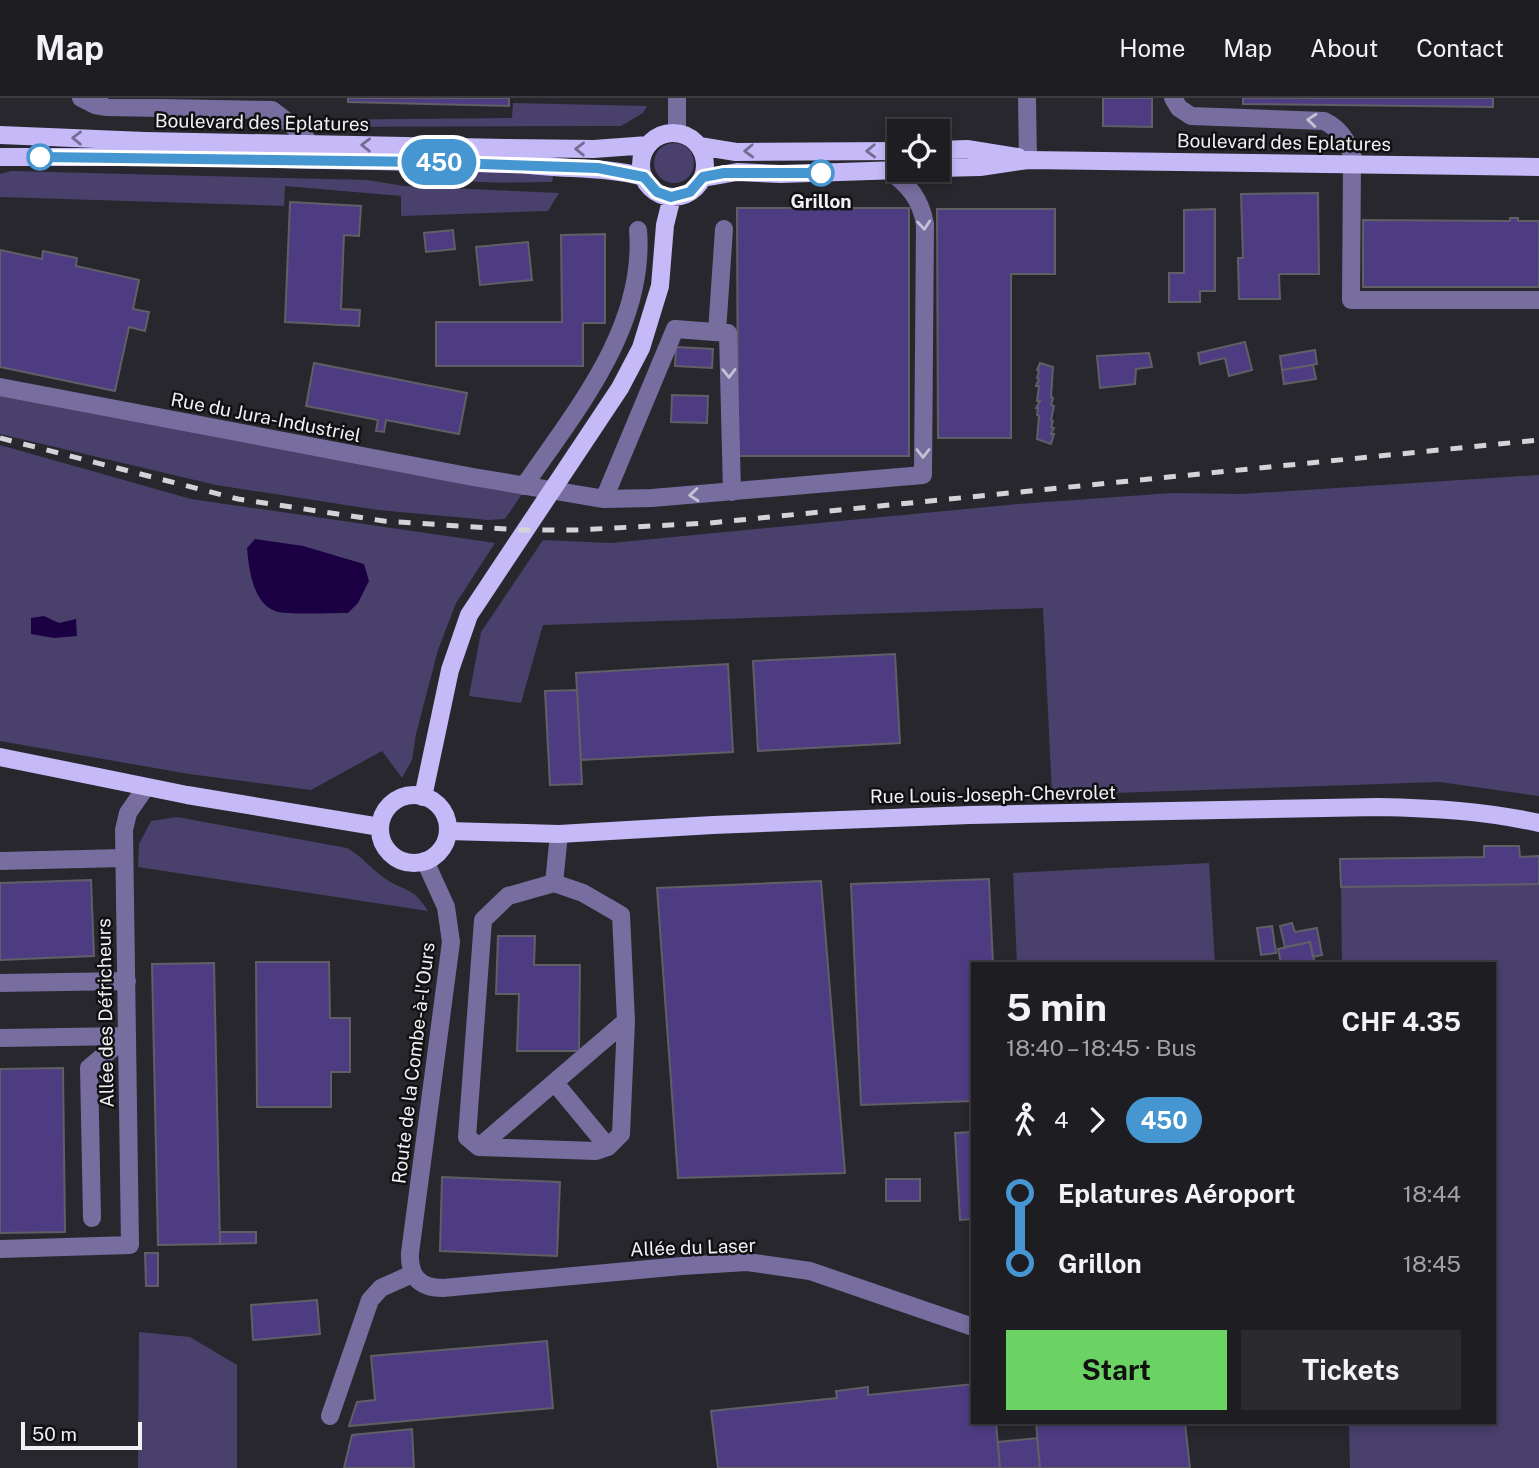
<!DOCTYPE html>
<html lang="en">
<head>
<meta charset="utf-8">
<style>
  :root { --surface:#1e1d22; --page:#2b2a2f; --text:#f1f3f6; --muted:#a1a2a5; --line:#3c3b40; --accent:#6ad364 }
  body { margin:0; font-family:"Public Sans",sans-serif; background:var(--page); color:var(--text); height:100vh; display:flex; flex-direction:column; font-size:26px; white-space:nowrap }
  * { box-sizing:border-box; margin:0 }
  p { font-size:23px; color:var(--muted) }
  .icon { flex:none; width:38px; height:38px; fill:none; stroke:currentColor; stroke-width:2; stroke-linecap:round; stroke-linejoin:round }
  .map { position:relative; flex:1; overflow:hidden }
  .panel { position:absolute; left:971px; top:864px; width:525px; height:462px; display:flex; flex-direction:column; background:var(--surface); border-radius:0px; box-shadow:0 4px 10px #0003,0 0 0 2px var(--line) }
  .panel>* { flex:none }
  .badge { padding:0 14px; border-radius:23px; font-size:24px; line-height:46px }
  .tools { position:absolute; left:887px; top:21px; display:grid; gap:14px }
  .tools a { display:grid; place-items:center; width:63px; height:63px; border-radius:0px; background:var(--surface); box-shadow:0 4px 10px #0003,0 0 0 2px var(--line); font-size:35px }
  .scale { position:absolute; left:21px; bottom:18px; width:121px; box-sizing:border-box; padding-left:7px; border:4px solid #f1f0f4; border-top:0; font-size:19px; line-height:24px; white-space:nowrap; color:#f1f0f4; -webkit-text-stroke:5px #111113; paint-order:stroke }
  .map>.badge { position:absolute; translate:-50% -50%; box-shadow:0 0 0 4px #fff }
  .legs { display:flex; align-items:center; gap:10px; height:77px; padding:0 35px; font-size:23px }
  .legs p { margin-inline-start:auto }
  .overview { display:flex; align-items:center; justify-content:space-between; height:119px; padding:0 35px }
  h1 { font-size:38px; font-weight:700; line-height:52px }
  .action { display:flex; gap:14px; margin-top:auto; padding:14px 35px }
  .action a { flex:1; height:80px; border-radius:0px; background:var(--accent); color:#111; font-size:28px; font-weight:700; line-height:80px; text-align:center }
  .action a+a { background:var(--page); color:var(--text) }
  ul { padding:0 35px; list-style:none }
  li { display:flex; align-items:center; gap:24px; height:70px; font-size:26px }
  li i { display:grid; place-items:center; width:10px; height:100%; margin:0 9px; background:currentColor }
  li i::after { content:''; width:18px; height:18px; margin:-9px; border:5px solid; border-radius:50%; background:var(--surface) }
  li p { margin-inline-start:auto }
  li:first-child i { background:linear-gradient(#0000 50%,currentColor 0) }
  li:last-child i { background:linear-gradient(currentColor 50%,#0000 0) }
  header { display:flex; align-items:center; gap:42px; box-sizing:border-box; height:98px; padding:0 35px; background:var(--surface); border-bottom:2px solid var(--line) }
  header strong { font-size:33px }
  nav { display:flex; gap:38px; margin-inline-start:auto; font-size:24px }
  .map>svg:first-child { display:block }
</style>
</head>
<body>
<header>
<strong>Map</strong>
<nav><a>Home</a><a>Map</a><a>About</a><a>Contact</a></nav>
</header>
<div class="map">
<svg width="1539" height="1370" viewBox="0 0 1539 1370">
  <rect width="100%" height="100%" fill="#28272d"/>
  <path fill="#4a406c" d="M 513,5 L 647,8 L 643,15 L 621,28 L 312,29 L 303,22 L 512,20 Z
    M654 65a20 20 0 1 1 40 0a20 20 0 1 1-40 0Z
    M 395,72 L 554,73 L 552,84 C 498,85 447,86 395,72 Z
    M 11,73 L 367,82 L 404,88 L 559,95 L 548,113 L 401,118 L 401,98 L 285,88 L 284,108 L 0,99 L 0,76 Z
    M 0,295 L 522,396 L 505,421 L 488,422 L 378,412 L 216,387 L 0,336 Z
    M 0,347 L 191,401 L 495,445 L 456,505 L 438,552 L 416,636 L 412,662 L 402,680 L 382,653 L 311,692 L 189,676 L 0,643 Z
    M 1539,377 L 1539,698 L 1440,684 L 1052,697 L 1043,510 L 543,527 L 521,605 L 469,598 L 481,534 L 543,442 L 611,445 L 1018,406 L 1172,395 L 1242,396 Z
    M 177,719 L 347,750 C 362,758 370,770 383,779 C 403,794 412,787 428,813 L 138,769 L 139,746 L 151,723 Z
    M 1209,765 L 1215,866 L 1017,866 L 1013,775 Z
    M 1539,786 L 1539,1370 L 1350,1370 L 1349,1325 L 1494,1325 L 1494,866 L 1342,866 L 1341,789 Z
    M 139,1234 L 190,1239 L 237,1267 L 237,1370 L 138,1370 Z"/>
  <path fill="#1c0044" d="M 255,441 L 303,448 L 364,466 L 369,483 L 358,505 L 348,515 C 334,515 284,517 275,513 C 252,504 249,470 247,450 Z
    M 44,518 L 59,525 L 76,521 L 77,538 L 54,540 L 31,536 L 31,520 Z"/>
  <path fill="#4e3c82" stroke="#605f65" stroke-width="2" d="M 348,0 L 509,0 L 509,8 L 348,4 Z
    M 1103,0 L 1152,0 L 1152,29 L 1103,28 Z
    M 1243,0 L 1493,0 L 1493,9 L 1243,6 Z
    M 1318,95 L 1319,176 L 1279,176 L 1280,201 L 1239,201 L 1238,160 L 1243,160 L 1241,96 Z
    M 290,104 L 361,108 L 359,138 L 344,137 L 341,211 L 360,212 L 359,228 L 285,224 Z
    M 737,110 L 909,110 L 909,358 L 738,358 Z
    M 937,111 L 1055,111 L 1055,176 L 1011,176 L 1011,340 L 938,340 Z
    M 1215,111 L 1215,193 L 1200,193 L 1200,204 L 1169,204 L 1169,175 L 1184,175 L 1184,112 Z
    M 1510,120 L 1518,120 L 1518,123 L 1539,123 L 1539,189 L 1363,189 L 1363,122 L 1510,123 Z
    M 453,132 L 455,151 L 426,154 L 424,135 Z
    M 605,136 L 605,225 L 583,225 L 583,268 L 436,268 L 436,224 L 562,224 L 561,137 Z
    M 528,144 L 532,182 L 480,187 L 476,149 Z
    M 0,152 L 42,161 L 43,153 L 77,160 L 76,168 L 139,182 L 133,211 L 149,214 L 145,233 L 129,229 L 115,293 L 0,269 Z
    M 1245,244 L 1252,272 L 1229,278 L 1225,260 L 1200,266 L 1198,255 Z
    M 676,249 L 713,251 L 712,270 L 675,268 Z
    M 1315,252 L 1317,266 L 1282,272 L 1280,258 Z
    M 1149,255 L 1152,269 L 1136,271 L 1135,286 L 1100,290 L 1097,258 Z
    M 314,265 L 467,295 L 459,336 L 386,322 L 384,334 L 376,333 L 378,322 L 306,308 Z
    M 1040,265 L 1053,269 L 1051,299 L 1053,300 L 1051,307 L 1054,308 L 1051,322 L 1053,323 L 1051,329 L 1054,330 L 1051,336 L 1054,336 L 1051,346 L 1037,341 L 1039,318 L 1037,317 L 1038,310 L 1036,310 L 1040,303 L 1037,303 L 1039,288 L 1036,288 L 1039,281 L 1037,280 L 1039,273 L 1037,272 Z
    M 1313,267 L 1316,281 L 1284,286 L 1282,272 Z
    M 672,297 L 708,298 L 707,325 L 671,324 Z
    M 895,556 L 900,645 L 758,653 L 753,563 Z
    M 728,566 L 733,654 L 581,662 L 576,575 Z
    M 577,592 L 582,686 L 550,687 L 545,593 Z
    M 1484,748 L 1519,748 L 1520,759 L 1539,758 L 1539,786 L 1341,789 L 1340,761 L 1484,759 Z
    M 989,781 L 993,866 L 973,866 L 973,1003 L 861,1007 L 851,786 Z
    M 91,782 L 94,858 L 0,862 L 0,785 Z
    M 821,783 L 845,1075 L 678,1080 L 657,790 Z
    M 1292,825 L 1295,834 L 1317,830 L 1322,857 L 1313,859 L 1310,844 L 1285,849 L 1280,828 Z
    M 1272,828 L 1276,855 L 1261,857 L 1257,830 Z
    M 498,838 L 535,838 L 534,867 L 580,867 L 579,953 L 517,953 L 519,896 L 496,896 Z
    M 1310,844 L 1315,866 L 1281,866 L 1278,851 Z
    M 256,864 L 329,864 L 330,920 L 350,920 L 350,974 L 331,974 L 331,1009 L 257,1009 Z
    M 214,865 L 220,1146 L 158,1147 L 152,866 Z
    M 63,970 L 65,1134 L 0,1135 L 0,971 Z
    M 973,1034 L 973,1121 L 960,1122 L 955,1035 Z
    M 442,1079 L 560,1084 L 557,1158 L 440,1153 Z
    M 886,1081 L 920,1081 L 920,1103 L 886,1103 Z
    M 220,1134 L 256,1134 L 256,1145 L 220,1146 Z
    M 145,1155 L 158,1155 L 158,1188 L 146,1188 Z
    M 317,1202 L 320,1236 L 253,1242 L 251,1207 Z
    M 547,1243 L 553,1310 L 349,1328 L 357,1304 L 375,1302 L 371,1258 Z
    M 973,1286 L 973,1325 L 996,1325 L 1000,1370 L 718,1370 L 711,1313 L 837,1300 L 836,1293 L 868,1289 L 868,1297 Z
    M 1036,1325 L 1185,1325 L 1190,1370 L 1040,1370 Z
    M 412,1331 L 414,1370 L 344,1370 L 352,1337 Z
    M 1037,1340 L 1040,1370 L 1000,1370 L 998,1344 Z"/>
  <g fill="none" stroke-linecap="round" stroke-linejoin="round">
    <path stroke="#776d9f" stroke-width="18" d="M 81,0 L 95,7 L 107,9 L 272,12 L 302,35 L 310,46
      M 1027,0 L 1028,62
      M 1173,0 L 1179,10 L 1191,18 L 1324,23 C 1343,32 1350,48 1355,67
      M 677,35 L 677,0
      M 1352,66 L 1351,202 L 1539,202
      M 717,234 L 724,131
      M 0,289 L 473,379 L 604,401 L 652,400 L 923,377 L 925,126 C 920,100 910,89 889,72
      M 524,388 C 576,312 646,229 638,132
      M 604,401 L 675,231 L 728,235 L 732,394
      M 0,763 L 123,760
      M 425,763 L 446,809 L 451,844 L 410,1155 C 409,1178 419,1190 443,1190 L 682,1168 L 747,1164 L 810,1173 L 973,1229
      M 554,785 L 583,795 L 621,817 L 626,923 L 621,1036 L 608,1049 L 596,1053 L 479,1049 L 467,1039 L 483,822 L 508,798 L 554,785 L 559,736
      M 0,885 L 127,883
      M 0,940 L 127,938
      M 555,985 L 608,1049
      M 479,1049 L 626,923
      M 92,1120 L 89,970 L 127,938
      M 0,1151 L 130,1147 L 124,732 L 128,715 L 146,689
      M 330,1318 L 370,1202 L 381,1190 L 412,1176"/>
    <path stroke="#c5b9f8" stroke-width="18" d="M641 67a32 32 0 1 1 64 0a32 32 0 1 1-64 0Z
      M 0,37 L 145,43 L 507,50 L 594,51 L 648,47
      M 699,48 L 736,54 L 900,53
      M 938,52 L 967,51 L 1018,59
      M 0,59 L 179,59 L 523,66 C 564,72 604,68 644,79
      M 938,70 L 980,69 L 1028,62 L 1539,69
      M 703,80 L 737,74 L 781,76 L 900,72
      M 0,659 L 187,697 L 380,729
      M380 731a34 34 0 1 1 68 0a34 34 0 1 1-68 0Z
      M 423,699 L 450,572 L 469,517 L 620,290 L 641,250 L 660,188 L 665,127 L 672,99
      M 448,733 L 559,736 L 713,727 L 970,717 L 1378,709 C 1433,710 1485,713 1539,725"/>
    <path stroke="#d4d3d8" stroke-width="5" stroke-dasharray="12 12" stroke-linecap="butt" d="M 0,340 L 238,401 L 384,423 L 520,432 L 576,432 L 710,425 L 1539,342"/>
  </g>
  <defs><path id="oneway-chevron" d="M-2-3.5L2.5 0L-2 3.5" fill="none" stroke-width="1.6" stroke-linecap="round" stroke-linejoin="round" transform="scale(1.75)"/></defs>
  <g stroke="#c6c2d6">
    <use href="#oneway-chevron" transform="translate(1312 22) rotate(-175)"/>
    <use href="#oneway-chevron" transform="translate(924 127) rotate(85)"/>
    <use href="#oneway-chevron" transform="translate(729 275) rotate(89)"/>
    <use href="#oneway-chevron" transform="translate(923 355) rotate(90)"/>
    <use href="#oneway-chevron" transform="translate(694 397) rotate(175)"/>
  </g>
  <g stroke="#746d91">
    <use href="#oneway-chevron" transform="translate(77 40) rotate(-179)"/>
    <use href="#oneway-chevron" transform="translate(366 47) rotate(-179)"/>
    <use href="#oneway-chevron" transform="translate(580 51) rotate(-179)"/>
    <use href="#oneway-chevron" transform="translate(749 53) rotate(178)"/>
    <use href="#oneway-chevron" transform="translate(871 53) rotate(178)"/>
  </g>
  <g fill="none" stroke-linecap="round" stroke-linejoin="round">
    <g stroke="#fff" stroke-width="16">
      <path id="line-1" d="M 40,59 L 425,64 L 598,70 L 644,79 L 657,94 L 671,99 L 690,94 L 703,79 L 724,75 L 821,75"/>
    </g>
    <use href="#line-1" stroke="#4696d2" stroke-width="10"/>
  </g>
  <g fill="#fff" stroke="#4696d2" stroke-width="3.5">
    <circle cx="40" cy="59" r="12"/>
    <circle cx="821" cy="75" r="12"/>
  </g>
  <g text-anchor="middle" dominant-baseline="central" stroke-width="5" stroke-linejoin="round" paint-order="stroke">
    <g font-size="19" fill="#f1f0f4" stroke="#111113">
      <text transform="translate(262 24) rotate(1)">Boulevard des Eplatures</text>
      <text transform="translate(1284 44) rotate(1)">Boulevard des Eplatures</text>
      <text transform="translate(266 319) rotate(11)">Rue du Jura-Industriel</text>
      <text transform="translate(993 696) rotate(-1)">Rue Louis-Joseph-Chevrolet</text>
      <text transform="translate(105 915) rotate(-91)">Allée des Défricheurs</text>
      <text transform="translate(413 965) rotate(-83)">Route de la Combe-à-l'Ours</text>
      <text transform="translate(693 1149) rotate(-2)">Allée du Laser</text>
    </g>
    <g font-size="19" font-weight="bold" fill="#f1f0f4" stroke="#111113">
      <text x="821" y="103">Grillon</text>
    </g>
  </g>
</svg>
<div class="tools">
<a><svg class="icon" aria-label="locate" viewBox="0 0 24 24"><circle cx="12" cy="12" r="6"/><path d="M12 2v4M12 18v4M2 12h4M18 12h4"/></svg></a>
</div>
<div class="scale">50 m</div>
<b class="badge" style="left:439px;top:64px;background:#4696d2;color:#fff">450</b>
<section class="panel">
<div class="overview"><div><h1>5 min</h1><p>18:40 – 18:45 · Bus</p></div><b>CHF 4.35</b></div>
<div class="legs"><svg class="icon" aria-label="walk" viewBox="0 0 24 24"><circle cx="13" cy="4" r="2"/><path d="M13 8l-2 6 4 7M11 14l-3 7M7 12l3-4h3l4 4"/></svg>4<svg class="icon" aria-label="forward" viewBox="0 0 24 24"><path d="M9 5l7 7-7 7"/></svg><b class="badge" style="background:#4696d2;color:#fff">450</b></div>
<ul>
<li><i style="color:#4696d2"></i><b>Eplatures Aéroport</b><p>18:44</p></li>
<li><i style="color:#4696d2"></i><b>Grillon</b><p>18:45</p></li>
</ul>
<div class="action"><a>Start</a><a>Tickets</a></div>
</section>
</div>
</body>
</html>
